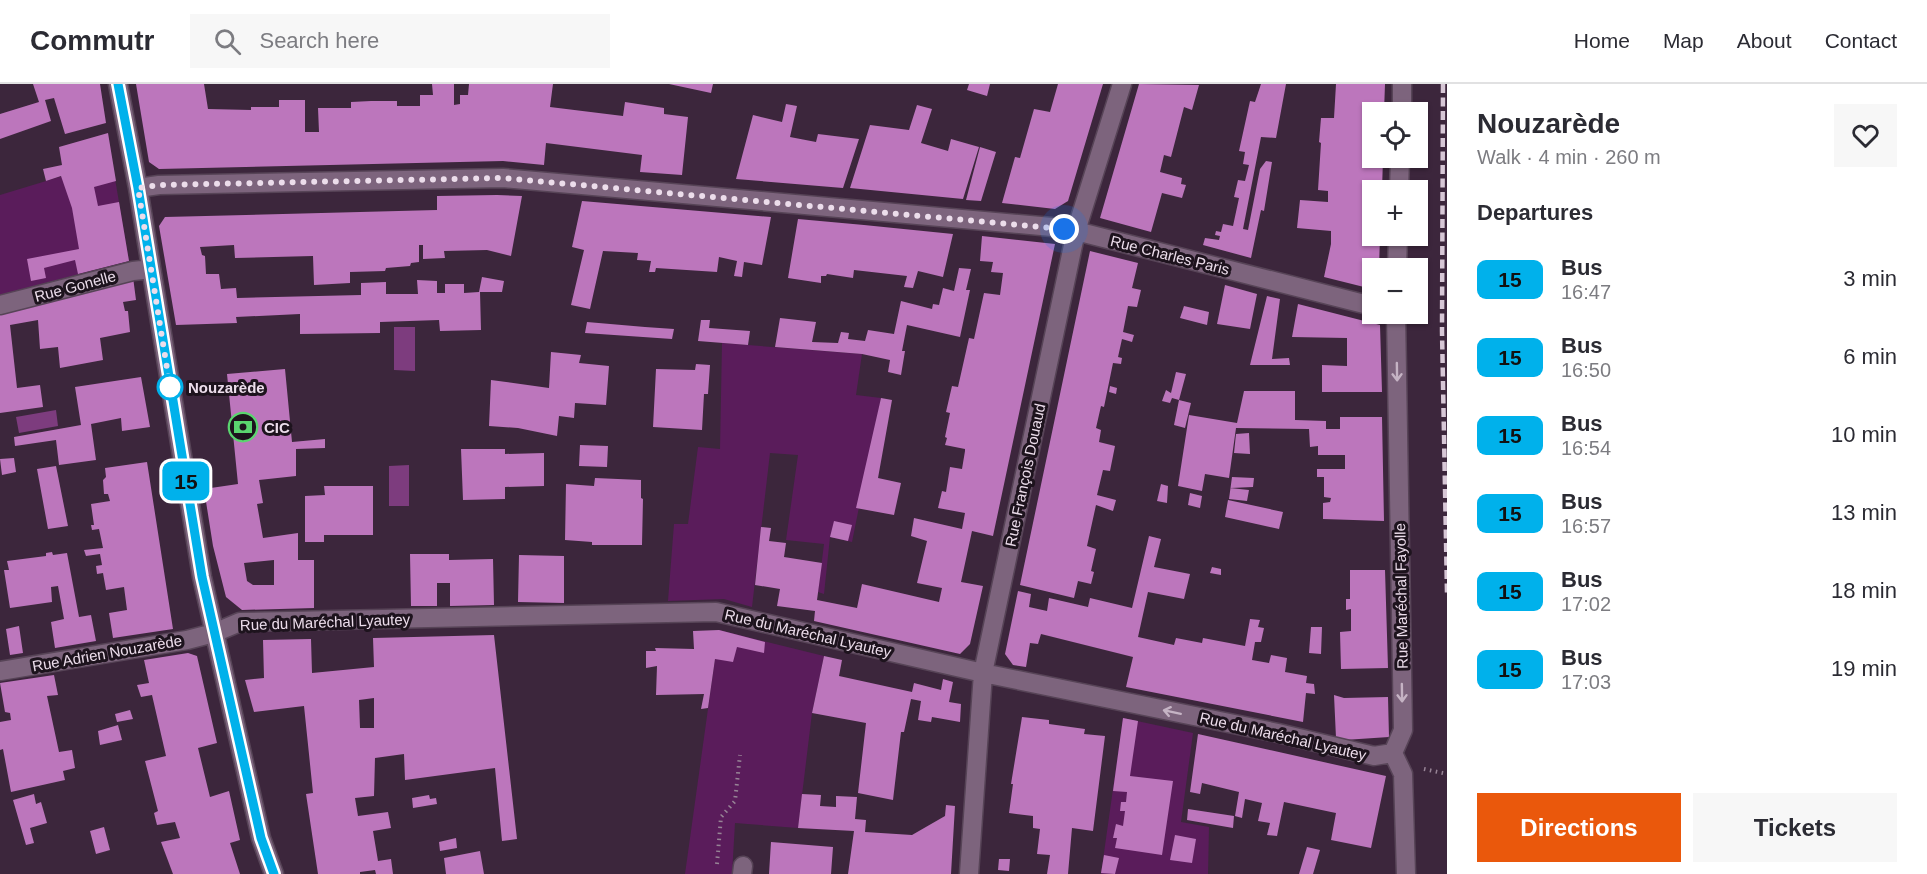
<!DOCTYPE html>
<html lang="en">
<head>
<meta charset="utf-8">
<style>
  :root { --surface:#fff; --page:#f7f7f7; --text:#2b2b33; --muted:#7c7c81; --line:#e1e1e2; --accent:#ea580c }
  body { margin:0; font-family:Helvetica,sans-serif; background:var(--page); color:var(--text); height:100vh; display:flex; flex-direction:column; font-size:22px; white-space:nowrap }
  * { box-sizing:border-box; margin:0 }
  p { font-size:20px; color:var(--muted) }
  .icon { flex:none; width:33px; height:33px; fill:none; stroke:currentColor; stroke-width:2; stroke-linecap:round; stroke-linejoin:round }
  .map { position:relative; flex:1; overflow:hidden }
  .side { display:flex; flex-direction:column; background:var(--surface); width:480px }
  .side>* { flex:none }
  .badge { padding:0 12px; border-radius:9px; font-size:21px; line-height:39px }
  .controls { position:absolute; left:1362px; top:18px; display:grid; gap:12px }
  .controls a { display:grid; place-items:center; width:66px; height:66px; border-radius:0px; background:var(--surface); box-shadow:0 2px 4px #0004; font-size:30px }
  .you { position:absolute; width:30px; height:30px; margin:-15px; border:4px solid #fff; border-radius:50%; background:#1a73e8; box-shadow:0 0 0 9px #1a73e833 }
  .map>.badge { position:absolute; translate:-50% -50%; box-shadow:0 0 0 3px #fff }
  h2 { padding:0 30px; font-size:22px; line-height:54px }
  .round { display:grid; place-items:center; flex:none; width:63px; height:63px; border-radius:0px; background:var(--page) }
  .summary { display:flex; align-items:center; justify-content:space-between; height:102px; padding:0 30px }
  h1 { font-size:28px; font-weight:600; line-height:45px }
  .button { display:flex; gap:12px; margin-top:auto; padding:12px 30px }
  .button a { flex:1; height:69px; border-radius:0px; background:var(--accent); color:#fff; font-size:24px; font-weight:600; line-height:69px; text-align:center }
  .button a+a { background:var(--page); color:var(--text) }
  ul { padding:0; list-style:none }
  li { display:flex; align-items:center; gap:18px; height:78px; padding:0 30px }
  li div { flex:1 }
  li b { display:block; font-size:22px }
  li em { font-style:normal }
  li .badge { min-width:66px; font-weight:700; text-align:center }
  header { display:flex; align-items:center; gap:36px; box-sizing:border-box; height:84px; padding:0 30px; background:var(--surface); border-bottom:2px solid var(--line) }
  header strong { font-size:28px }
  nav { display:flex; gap:33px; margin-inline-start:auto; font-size:21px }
  .search { width:420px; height:54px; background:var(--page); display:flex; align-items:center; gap:15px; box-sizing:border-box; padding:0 21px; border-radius:0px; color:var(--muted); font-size:22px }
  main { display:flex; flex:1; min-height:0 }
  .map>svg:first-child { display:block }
</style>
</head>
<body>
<header>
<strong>Commutr</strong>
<div class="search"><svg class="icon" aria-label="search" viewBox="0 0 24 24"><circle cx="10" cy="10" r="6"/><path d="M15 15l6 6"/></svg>Search here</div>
<nav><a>Home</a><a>Map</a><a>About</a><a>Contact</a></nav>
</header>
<main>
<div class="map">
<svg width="1447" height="790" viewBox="0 0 1447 790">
  <rect width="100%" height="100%" fill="#3c263c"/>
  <path fill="#5a1c5b" d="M 112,77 L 129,177 L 0,211 L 0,111 Z
    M 722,259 L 862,270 L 856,311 L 881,314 L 852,458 L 830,453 L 824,510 L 818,508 L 824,460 L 786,456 L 798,371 L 770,369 L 752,523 L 724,515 L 668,517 L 674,440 L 688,440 L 698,363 L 720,365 Z
    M 719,546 L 824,572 L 812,629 L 798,744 L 735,739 L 732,790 L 685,790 Z
    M 1123,634 L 1193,649 L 1181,738 L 1209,743 L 1208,790 L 1101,790 Z"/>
  <path fill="#7d3c7e" d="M 394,243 L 415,243 L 415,287 L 394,286 Z
    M 56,326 L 58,342 L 19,349 L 16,333 Z
    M 409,381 L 409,422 L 389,422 L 389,382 Z"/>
  <path fill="#bc76bc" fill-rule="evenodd" d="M 33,0 L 100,0 L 106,39 L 65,50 L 54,14 L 45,16 L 51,37 L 0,55 L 0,30 L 39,18 Z
    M 136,0 L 204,0 L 208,25 L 251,26 L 251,23 L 279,23 L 279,16 L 305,16 L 305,48 L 319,48 L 318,24 L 351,24 L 351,18 L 371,17 L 397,17 L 397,22 L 420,22 L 420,11 L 433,11 L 432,0 L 454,0 L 454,21 L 460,20 L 460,11 L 468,11 L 469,0 L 553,0 L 550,23 L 623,32 L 625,18 L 664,24 L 664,30 L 688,33 L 682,91 L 640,88 L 642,71 L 546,59 L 544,81 L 503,77 L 159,85 L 149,78 Z
    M 669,0 L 713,0 L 711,9 Z
    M 969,0 L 990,0 L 987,12 L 967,6 Z
    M 1058,0 L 1103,0 L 1068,117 L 1055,125 L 1002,119 L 1015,73 L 1020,74 L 1034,25 L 1050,28 Z
    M 1139,0 L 1199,1 L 1192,26 L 1184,23 L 1171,73 L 1164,71 L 1160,88 L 1182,94 L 1181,100 L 1186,101 L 1182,114 L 1162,109 L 1151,148 L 1100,134 Z
    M 1261,0 L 1286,0 L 1276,54 L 1261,53 L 1243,145 L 1248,146 L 1260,85 L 1266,77 L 1272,78 L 1264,127 L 1261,126 L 1251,174 L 1203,161 L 1205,154 L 1219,156 L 1220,152 L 1215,151 L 1216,147 L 1221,148 L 1223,140 L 1233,142 L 1239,114 L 1234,113 L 1238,96 L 1245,97 L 1249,81 L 1243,80 L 1245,68 L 1239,67 L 1250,17 L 1255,18 Z
    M 1336,0 L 1385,0 L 1384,28 L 1372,28 L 1372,74 L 1383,74 L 1382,106 L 1372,106 L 1372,152 L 1380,152 L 1379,184 L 1372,184 L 1372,205 L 1324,193 L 1331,160 L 1331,147 L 1297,144 L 1300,116 L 1328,118 L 1328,107 L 1318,106 L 1321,59 L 1319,58 L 1321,34 L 1334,34 Z
    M 786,20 L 797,22 L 790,53 L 816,58 L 818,50 L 859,55 L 843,104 L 736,95 L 753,31 L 782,38 Z
    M 917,21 L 932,25 L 921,59 L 948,67 L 951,55 L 979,63 L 963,115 L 850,104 L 870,41 L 909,46 Z
    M 108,49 L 116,97 L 94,103 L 98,122 L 119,118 L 129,177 L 78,190 L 75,176 L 44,184 L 46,194 L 31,197 L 27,175 L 79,165 L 72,124 L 61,92 L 46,97 L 43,85 L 62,81 L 59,63 Z
    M 980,63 L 996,68 L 981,117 L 966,116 Z
    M 497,111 L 522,112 L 511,172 L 487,166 L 444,167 L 445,174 L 423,175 L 423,161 L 419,161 L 419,178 L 411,179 L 410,182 L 386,184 L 385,187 L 350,188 L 350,199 L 314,201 L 313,172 L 235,174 L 234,161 L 200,163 L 202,171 L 205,172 L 206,190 L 219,190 L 221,205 L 236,204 L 237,214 L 361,211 L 361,199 L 386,198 L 386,210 L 418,210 L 417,196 L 437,197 L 437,209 L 445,209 L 445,200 L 464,200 L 464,209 L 479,208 L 482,193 L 504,197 L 502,208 L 480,208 L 481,246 L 440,247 L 439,236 L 380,238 L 380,249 L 300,250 L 300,230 L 236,233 L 237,239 L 176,241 L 159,142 L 165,133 L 437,126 L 437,112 Z
    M 582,117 L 771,133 L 762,181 L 744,178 L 742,193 L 734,192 L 737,177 L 719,173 L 717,188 L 656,184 L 655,188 L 649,188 L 651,177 L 637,176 L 638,169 L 603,167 L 590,225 L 571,221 L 584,166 L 572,163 Z
    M 798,135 L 864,141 L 953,150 L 943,193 L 918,187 L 913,204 L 904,203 L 907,192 L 854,186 L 853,194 L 827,190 L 826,192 L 821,192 L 821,199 L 788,194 Z
    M 982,152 L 1055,160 L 993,452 L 972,447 L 961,498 L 983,502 L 970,560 L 960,570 L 814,537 L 815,527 L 777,522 L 780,505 L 755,501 L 761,443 L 771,444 L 769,457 L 786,459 L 784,473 L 822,479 L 817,516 L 857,524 L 862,500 L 939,518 L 942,504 L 917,499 L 927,457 L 911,452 L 914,434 L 962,445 L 965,429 L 938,424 L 942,407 L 946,408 L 950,383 L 962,385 L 965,367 L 965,365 L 945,361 L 947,354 L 945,353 L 950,329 L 946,328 L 952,302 L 958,303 L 969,254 L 974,255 L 984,209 L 1000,211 L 1003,189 L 991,188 L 993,178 L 980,177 Z
    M 1090,167 L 1138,179 L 1132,204 L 1141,206 L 1137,223 L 1128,222 L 1123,248 L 1134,251 L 1132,258 L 1122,255 L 1118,273 L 1122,274 L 1121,280 L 1113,279 L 1104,323 L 1101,322 L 1096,344 L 1101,346 L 1099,358 L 1115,362 L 1110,387 L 1103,386 L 1097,411 L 1116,416 L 1113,427 L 1096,421 L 1087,462 L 1096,465 L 1091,487 L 1094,488 L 1091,500 L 1078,497 L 1074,514 L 1020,501 Z
    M 959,184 L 971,185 L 966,206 L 970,206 L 960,253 L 907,241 L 902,267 L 905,267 L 901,291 L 888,288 L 890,276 L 862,270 L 775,263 L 780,234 L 816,238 L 812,258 L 838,259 L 841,248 L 849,249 L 848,255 L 865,257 L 868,246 L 894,250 L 901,217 L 932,225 L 933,220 L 939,221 L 943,204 L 954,207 Z
    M 133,193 L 136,216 L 123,218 L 125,227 L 128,227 L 130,248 L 100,254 L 103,276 L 60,284 L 58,263 L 40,265 L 38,236 L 10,241 L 17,304 L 40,301 L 43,323 L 0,329 L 0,228 Z
    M 1225,201 L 1257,210 L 1250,245 L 1217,240 Z
    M 1267,212 L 1280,215 L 1272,275 L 1289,274 L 1290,281 L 1250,281 Z
    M 1298,220 L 1380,241 L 1382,308 L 1322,308 L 1322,281 L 1347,282 L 1347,254 L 1292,253 Z
    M 1184,222 L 1209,228 L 1207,241 L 1180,234 Z
    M 701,236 L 710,236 L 709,244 L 750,247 L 748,261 L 698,257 Z
    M 587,238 L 645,243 L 674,245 L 672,255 L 585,249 Z
    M 551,268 L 581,271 L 579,279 L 609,282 L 606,321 L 575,319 L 574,334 L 559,332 L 557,352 L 518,344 L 489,342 L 491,296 L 549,304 Z
    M 696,280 L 710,281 L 708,310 L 704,310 L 702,346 L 653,343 L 656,285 L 695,286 Z
    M 285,285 L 292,358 L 325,355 L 325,364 L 296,365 L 296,392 L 259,396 L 263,419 L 257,420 L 263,454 L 298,449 L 298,476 L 314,476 L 314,524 L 242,526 L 226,513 L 213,462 L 204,405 L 238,400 L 227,290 ZM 274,476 L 274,501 L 253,501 L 247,497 L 244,479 Z
    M 1176,288 L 1186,290 L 1179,316 L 1172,314 L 1170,319 L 1162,317 L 1166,306 L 1171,309 Z
    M 141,293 L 150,343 L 122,347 L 121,334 L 91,340 L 96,376 L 59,381 L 56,356 L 15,362 L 14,353 L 81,341 L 75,303 Z
    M 1110,302 L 1117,304 L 1116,310 L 1109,308 Z
    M 1244,307 L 1295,307 L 1295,336 L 1326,337 L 1326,345 L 1340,345 L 1340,333 L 1382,333 L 1384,437 L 1323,435 L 1323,419 L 1330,418 L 1331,414 L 1324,413 L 1324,393 L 1317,393 L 1317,385 L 1345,385 L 1345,371 L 1318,371 L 1318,362 L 1310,363 L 1309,345 L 1236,344 L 1229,394 L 1205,390 L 1202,407 L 1178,402 L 1189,331 L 1237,339 Z
    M 881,314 L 892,316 L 878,394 L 901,399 L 894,431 L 856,424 Z
    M 1179,316 L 1191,319 L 1185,344 L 1174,341 Z
    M 1249,349 L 1250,370 L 1234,369 L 1236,350 Z
    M 580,361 L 608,362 L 607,383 L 579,382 Z
    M 461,365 L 505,365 L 505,370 L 544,369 L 544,402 L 505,403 L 505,415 L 463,416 Z
    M 14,374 L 16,388 L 2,391 L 0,375 Z
    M 147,378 L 173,545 L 113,554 L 109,529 L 127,526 L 124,503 L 106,506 L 103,489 L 97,490 L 96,482 L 102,481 L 100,470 L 86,472 L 84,466 L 103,464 L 99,445 L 92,446 L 91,441 L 94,441 L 91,420 L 110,417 L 108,410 L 104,410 L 103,396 L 106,393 L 105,384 Z
    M 56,382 L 68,442 L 48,445 L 37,385 Z
    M 1232,393 L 1254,394 L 1253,403 L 1230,404 L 1249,406 L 1247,417 L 1229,415 Z
    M 595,394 L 641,396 L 641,414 L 643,415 L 642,461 L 592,461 L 592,458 L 565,456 L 566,400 L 594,402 Z
    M 1161,400 L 1168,402 L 1167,419 L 1157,417 Z
    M 324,402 L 373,402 L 373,451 L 324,451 L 324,458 L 305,458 L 305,412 L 325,411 Z
    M 1190,409 L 1202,412 L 1200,424 L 1188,421 Z
    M 1228,416 L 1283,428 L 1279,445 L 1225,433 Z
    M 834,437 L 852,441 L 848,457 L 830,453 Z
    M 1149,452 L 1161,455 L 1154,483 L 1190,490 L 1184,515 L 1148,508 L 1138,553 L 1174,561 L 1176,554 L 1202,559 L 1203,554 L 1245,562 L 1250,535 L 1260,536 L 1258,543 L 1264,544 L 1261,558 L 1255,558 L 1252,576 L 1269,579 L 1271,571 L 1287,574 L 1285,588 L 1307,592 L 1306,599 L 1314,600 L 1315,610 L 1306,609 L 1303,638 L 1126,603 L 1133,573 L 1041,550 L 1038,560 L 1030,559 L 1026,583 L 1013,581 L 1005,570 L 1018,507 L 1031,510 L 1029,523 L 1047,527 L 1049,514 L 1088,523 L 1090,514 L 1132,524 Z
    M 52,468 L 53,471 L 67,469 L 79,533 L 91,531 L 96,557 L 55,564 L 51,538 L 64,535 L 58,502 L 51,503 L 52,518 L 10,524 L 4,486 L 9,486 L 7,477 L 46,472 L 46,469 Z
    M 410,470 L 449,470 L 449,476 L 493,475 L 494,521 L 450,522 L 450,499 L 437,499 L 437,522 L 411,522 Z
    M 519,471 L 564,472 L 564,519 L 518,518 Z
    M 1212,483 L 1221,485 L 1221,491 L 1210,489 Z
    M 1350,486 L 1385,486 L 1388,584 L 1341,585 L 1340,548 L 1351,547 L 1351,525 L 1346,526 L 1346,515 L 1350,515 Z
    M 19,542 L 23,569 L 10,571 L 6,545 Z
    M 1311,543 L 1322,543 L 1321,570 L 1309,569 Z
    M 719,546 L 765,558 L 764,569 L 737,563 L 733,578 L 715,575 L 708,624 L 701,625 L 704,610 L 656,611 L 657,582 L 646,584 L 646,567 L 656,567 L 655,564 L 694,565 L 693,547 Z
    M 494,551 L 517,755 L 502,757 L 495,684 L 405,696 L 404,670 L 375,674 L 374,712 L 355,714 L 358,732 L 388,728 L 391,744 L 373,747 L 378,777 L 391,775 L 393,790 L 376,790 L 375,786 L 360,788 L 360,790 L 318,790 L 306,710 L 313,709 L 304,622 L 254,628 L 245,596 L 264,594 L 263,556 L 311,555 L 312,589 L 374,583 L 373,554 ZM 374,614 L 374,644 L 360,644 L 359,616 Z
    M 188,569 L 197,572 L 217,659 L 198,664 L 210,713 L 229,707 L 240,756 L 230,759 L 240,790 L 173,790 L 161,758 L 180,754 L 175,738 L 157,741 L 154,729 L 158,727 L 145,677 L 166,672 L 152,611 L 141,613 L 137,601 L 149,599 L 144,576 Z
    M 824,572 L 842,576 L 839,592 L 912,608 L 914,599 L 941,606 L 943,595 L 953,598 L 949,618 L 961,620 L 960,638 L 932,633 L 931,638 L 918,636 L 921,617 L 911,615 L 904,648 L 901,648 L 893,716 L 858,709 L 866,639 L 812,629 Z
    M 54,591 L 58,611 L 47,612 L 59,668 L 72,666 L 75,684 L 63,687 L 65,696 L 11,708 L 3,665 L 0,666 L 0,638 L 11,636 L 10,629 L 5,628 L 0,599 Z
    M 1334,611 L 1344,614 L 1388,613 L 1389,653 L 1344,656 L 1336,654 Z
    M 130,626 L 133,635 L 117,638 L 115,630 Z
    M 1022,633 L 1049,636 L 1049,640 L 1085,645 L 1084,650 L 1105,652 L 1093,747 L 1072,744 L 1068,790 L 1047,790 L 1050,771 L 1037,770 L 1040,745 L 1033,744 L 1033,732 L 1009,729 L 1013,700 L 1011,700 Z
    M 1123,634 L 1138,637 L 1130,692 L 1173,697 L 1162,771 L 1115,764 L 1117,754 L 1113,754 L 1116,740 L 1123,742 L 1125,727 L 1120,727 L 1121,718 L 1126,718 L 1127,708 L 1113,707 Z
    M 118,641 L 122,656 L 100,661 L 98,647 Z
    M 1198,650 L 1386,692 L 1371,764 L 1331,756 L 1336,729 L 1331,728 L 1284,718 L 1277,752 L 1267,751 L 1270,739 L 1258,737 L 1262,719 L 1245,715 L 1242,734 L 1235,732 L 1239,708 L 1202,699 L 1200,710 L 1190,708 Z
    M 34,710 L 36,720 L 41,718 L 47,739 L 30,744 L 34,759 L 26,761 L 13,716 Z
    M 802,710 L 821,711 L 820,722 L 836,723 L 836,712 L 857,713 L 855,735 L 866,736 L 865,748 L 912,751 L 945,732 L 946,721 L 955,722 L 951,790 L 848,790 L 854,747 L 798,744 Z
    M 429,711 L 430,715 L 436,714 L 437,720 L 413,724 L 412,714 Z
    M 1188,725 L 1234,732 L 1233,744 L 1187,736 Z
    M 104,743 L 110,766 L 96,770 L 90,747 Z
    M 1175,751 L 1196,755 L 1192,779 L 1170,776 Z
    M 456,754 L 457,764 L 440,767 L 439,758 Z
    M 771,758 L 833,763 L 831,790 L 769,790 Z
    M 1307,763 L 1320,766 L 1313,790 L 1299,790 Z
    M 480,767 L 484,790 L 446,790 L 444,774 Z
    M 1104,771 L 1119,774 L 1115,790 L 1101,789 Z
    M 999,775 L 1010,775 L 1009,787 L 998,786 Z"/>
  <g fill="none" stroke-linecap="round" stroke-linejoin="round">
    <g stroke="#574457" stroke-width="21">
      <path id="minor" d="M 118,0 L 138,104 L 202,493 L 261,754 L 274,790
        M 1402,28 L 1402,0
        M 138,104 L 159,101 L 503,94 L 1052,143 L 1076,147 L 1372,222
        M 1399,106 L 1400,74
        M 1397,184 L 1398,152
        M 0,221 L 133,187 L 151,185
        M 1396,230 L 1403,646 L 1393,669 L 1403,690 L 1406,790
        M 0,587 L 187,556 L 214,549 L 240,538 L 716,528 L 983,589 L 1278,649 L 1374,672 L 1393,669
        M 742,790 L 743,782
        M 969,790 L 983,589 L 1076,147 L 1122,0"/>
    </g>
    <path stroke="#978496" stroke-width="4" stroke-dasharray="1.5 4.5" stroke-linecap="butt" d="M 1424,685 L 1447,690
      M 717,780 L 721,733 L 735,717 L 740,671"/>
    <use href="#minor" stroke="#7d647d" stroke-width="18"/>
    <path stroke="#d7c7d6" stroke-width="4.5" stroke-dasharray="9 4.5" stroke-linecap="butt" d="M 1443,0 L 1442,247 L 1447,509"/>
  </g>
  <defs><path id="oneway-shaft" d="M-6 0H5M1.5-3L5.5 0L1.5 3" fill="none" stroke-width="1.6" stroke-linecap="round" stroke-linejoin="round" transform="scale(1.5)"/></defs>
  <g stroke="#c5b3c4">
    <use href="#oneway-shaft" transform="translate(1397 288) rotate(89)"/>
    <use href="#oneway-shaft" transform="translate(1402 609) rotate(89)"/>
    <use href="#oneway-shaft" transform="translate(1172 628) rotate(-168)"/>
  </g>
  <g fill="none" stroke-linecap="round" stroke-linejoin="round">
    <g stroke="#fff" stroke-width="14">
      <path id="line" d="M 118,0 L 138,104 L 202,493 L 261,754 L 274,790"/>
    </g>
    <use href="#line" stroke="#00b1eb" stroke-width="9"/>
    <path stroke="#ecddeb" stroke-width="6" stroke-dasharray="0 10.8" d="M 170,303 L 138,104 L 159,101 L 503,94 L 1064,145"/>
  </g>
  <defs>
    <g id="bank-ring" transform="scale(1.5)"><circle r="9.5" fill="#1d131d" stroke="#5ad56f" stroke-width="1.5"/><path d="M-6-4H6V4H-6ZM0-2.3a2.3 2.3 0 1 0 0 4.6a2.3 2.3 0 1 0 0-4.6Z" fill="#5ad56f"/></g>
  </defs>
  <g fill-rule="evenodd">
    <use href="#bank-ring" x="243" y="343"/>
  </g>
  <circle fill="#fff" stroke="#00b1eb" stroke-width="3" cx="170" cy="303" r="12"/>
  <g text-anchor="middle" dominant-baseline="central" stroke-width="6" stroke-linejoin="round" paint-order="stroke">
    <g font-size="15" fill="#ecddeb" stroke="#1d131d">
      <text transform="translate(1170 171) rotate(14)">Rue Charles Paris</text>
      <text transform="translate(75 202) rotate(-15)">Rue Gonelle</text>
      <text transform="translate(1025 391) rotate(-78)">Rue François Douaud</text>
      <text transform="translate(1401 512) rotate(-91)">Rue Maréchal Fayolle</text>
      <text transform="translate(325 538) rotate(-2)">Rue du Maréchal Lyautey</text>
      <text transform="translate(808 549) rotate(13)">Rue du Maréchal Lyautey</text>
      <text transform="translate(107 569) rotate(-10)">Rue Adrien Nouzarède</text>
      <text transform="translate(1283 652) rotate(13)">Rue du Maréchal Lyautey</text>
    </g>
    <g font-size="15" font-weight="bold" fill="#ecddeb" stroke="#1d131d" text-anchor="start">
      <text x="188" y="303">Nouzarède</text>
    </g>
    <g font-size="15" font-weight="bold" fill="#ecddeb" stroke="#1d131d" text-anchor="start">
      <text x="264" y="343">CIC</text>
    </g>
  </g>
</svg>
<div class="controls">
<a><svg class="icon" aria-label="locate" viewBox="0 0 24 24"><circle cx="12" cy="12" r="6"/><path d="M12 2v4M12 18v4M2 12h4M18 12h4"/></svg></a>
<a>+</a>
<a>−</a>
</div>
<div class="you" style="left:1064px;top:145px"></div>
<b class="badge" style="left:186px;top:397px;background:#00b1eb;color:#111">15</b>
</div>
<section class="side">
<div class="summary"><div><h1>Nouzarède</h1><p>Walk · 4 min · 260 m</p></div><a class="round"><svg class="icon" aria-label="heart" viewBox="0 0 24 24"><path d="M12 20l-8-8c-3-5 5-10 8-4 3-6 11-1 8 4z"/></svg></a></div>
<h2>Departures</h2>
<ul>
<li><span class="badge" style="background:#00b1eb;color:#111">15</span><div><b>Bus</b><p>16:47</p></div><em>3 min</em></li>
<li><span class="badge" style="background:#00b1eb;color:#111">15</span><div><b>Bus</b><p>16:50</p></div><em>6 min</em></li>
<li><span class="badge" style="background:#00b1eb;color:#111">15</span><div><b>Bus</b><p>16:54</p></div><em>10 min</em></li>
<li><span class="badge" style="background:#00b1eb;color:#111">15</span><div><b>Bus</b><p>16:57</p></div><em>13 min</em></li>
<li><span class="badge" style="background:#00b1eb;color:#111">15</span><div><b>Bus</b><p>17:02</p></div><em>18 min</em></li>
<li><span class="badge" style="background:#00b1eb;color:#111">15</span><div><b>Bus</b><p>17:03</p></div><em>19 min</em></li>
</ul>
<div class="button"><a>Directions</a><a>Tickets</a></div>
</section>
</main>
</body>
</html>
